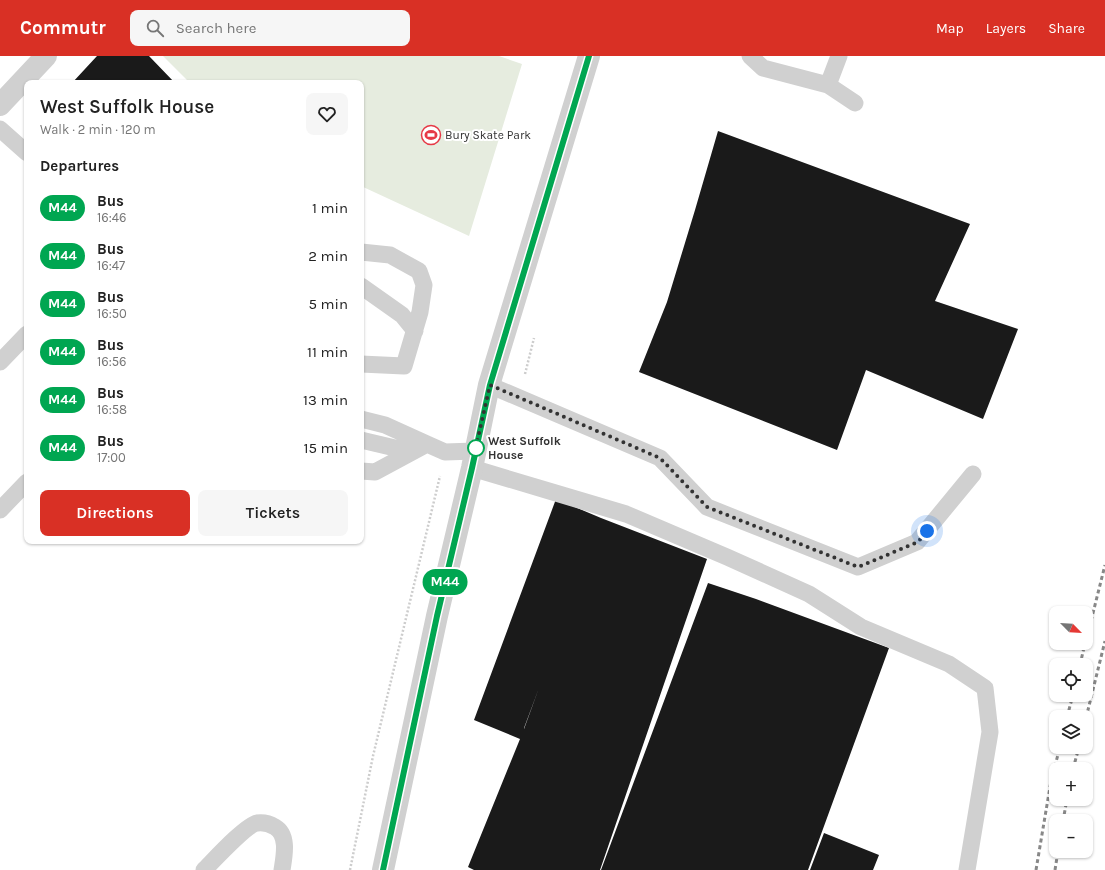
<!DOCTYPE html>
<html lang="en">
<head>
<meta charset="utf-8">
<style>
  :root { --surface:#fff; --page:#f6f6f6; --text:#222; --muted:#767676; --accent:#d93025 }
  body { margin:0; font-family:Karla,sans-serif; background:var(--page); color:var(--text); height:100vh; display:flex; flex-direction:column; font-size:15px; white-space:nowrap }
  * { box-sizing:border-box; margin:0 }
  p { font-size:13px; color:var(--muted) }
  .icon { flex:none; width:22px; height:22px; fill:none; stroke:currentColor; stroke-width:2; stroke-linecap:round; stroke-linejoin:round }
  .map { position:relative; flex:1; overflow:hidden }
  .panel { position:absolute; left:24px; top:24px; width:340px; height:464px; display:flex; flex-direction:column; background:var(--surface); border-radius:8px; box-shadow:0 1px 3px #0004 }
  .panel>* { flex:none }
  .badge { padding:0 8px; border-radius:13px; font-size:14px; line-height:26px }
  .needle { width:26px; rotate:114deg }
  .fabs { position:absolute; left:1049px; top:550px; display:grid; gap:8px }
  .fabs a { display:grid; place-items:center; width:44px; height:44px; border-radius:8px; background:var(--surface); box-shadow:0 1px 3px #0004; font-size:20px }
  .you { position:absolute; width:20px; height:20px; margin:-10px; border:3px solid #fff; border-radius:50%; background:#1a73e8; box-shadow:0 0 0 6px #1a73e833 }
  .map>.badge { position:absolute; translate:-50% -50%; box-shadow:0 0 0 2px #fff }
  h2 { padding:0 16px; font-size:15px; line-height:36px }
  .round { display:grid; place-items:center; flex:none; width:42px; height:42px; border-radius:8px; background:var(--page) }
  .head { display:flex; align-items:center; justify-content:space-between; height:68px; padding:0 16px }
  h1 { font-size:19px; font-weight:600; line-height:30px }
  .cta { display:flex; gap:8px; margin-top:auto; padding:8px 16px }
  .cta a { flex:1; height:46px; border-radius:8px; background:var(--accent); color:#fff; font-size:16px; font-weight:600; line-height:46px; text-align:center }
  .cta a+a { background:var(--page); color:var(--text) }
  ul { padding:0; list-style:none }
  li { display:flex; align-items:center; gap:12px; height:48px; padding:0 16px }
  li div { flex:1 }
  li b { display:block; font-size:15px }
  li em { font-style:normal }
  li .badge { min-width:44px; font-weight:700; text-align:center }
  header { display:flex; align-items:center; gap:24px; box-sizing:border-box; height:56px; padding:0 20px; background:var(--accent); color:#fff }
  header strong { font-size:19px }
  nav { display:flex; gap:22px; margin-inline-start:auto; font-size:14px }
  .search { width:280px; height:36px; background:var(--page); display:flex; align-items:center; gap:10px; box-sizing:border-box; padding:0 14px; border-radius:8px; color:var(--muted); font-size:15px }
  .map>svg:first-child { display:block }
</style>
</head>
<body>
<header>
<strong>Commutr</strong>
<div class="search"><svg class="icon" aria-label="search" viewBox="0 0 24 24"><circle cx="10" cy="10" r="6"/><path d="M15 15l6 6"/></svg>Search here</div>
<nav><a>Map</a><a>Layers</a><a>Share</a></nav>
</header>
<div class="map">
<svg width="1105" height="814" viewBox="0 0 1105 814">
  <rect width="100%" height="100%" fill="#fff"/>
  <path fill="#e6ecdf" d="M 163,0 L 499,0 L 522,8 L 469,180 L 361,130 L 361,27 L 190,27 Z"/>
  <path fill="#1a1a1a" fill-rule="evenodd" d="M 97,0 L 149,0 L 175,27 L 72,27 Z
    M 718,75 L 970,168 L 935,245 L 1018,273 L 983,363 L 866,314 L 837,394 L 639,316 L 667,246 L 695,154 Z
    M 556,443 L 601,462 L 707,503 L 600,814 L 474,814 L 468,811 L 520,683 L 474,664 ZM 539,632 L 524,673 L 524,672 Z
    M 708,527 L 756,543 L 889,592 L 808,814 L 601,814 Z
    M 824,777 L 879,799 L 873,814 L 810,814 Z"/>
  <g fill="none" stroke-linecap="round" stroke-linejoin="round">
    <path stroke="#cdcdcd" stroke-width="2.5" stroke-dasharray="2 2" stroke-linecap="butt" d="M 525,318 L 534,282
      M 350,814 L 373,700 L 440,420"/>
    <path stroke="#d0d0d0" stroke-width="17" d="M 750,0 L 763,12 L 828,29
      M 839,0 L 828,29 L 855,47
      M 0,73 L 27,97
      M 361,196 L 390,199 L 419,215 L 424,229 L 420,256 L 404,310 L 361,308
      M 361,230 L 402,259 L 415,275
      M 0,306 L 27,278
      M 489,329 L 660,402 L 707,451 L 858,511 L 917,486 L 973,418
      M 361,363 L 385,369 L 427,388
      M 361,384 L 412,396
      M 472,412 L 626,458 L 727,501 L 809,538 L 861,571 L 949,608 L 985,632 L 990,676 L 967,814
      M 361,415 L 375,416 L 427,388 L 445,396 L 475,395
      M 0,454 L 27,426
      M 204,814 C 214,804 246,769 257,767 C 264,766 270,768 275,771 C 289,779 284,801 282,814"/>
    <path stroke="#d0d0d0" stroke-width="22" d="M 0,49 L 46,0"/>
    <path stroke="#d0d0d0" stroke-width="22" d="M 383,814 L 437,560 L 472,412 L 489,329 L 589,0"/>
    <path stroke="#888" stroke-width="3" stroke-dasharray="4 3" stroke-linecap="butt" d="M 1086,585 L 1105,509
      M 1080,609 L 1085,587
      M 1067,661 L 1073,639
      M 1086,662 L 1105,585
      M 1073,713 L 1079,691
      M 1063,765 L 1067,743
      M 1036,814 L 1051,725 L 1060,691
      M 1055,814 L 1058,795"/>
  </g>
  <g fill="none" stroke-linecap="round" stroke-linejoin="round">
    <g stroke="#fff" stroke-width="9">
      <path id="line" d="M 383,814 L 437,560 L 472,412 L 490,329 L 589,0"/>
    </g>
    <use href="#line" stroke="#00a651" stroke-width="6"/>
    <path stroke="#333" stroke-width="4" stroke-dasharray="0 7.2" d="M 476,392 L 475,395 L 490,329 L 660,402 L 707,451 L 858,511 L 918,486 L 927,475"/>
  </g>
  <defs>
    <g id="stadium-ring" transform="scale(1)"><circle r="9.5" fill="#fff" stroke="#e63946" stroke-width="1.5"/><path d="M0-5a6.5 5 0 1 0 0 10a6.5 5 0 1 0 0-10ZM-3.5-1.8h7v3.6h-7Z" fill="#e63946"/></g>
  </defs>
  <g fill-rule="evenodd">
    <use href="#stadium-ring" x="431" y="79"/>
  </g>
  <circle fill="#fff" stroke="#00a651" stroke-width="2" cx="476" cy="392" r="8"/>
  <g text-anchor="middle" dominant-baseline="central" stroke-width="4" stroke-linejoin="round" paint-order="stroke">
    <g font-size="12" fill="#333" stroke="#fff" text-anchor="start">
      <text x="445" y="79">Bury Skate Park</text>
    </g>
    <g font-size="12" font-weight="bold" fill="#333" stroke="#fff" text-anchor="start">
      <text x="488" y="385">West Suffolk<tspan x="488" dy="14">House</tspan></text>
    </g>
  </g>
</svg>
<div class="fabs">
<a><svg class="needle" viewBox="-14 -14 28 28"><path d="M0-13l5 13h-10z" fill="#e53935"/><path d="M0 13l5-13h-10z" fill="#767676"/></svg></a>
<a><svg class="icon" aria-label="locate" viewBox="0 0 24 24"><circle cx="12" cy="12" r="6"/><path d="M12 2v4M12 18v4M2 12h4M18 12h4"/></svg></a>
<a><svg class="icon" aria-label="layers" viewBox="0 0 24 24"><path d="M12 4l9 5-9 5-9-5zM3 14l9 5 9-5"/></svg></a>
<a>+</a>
<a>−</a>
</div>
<div class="you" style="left:927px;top:475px"></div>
<b class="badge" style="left:445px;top:526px;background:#00a651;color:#fff">M44</b>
<section class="panel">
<div class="head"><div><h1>West Suffolk House</h1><p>Walk · 2 min · 120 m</p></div><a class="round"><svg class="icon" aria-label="heart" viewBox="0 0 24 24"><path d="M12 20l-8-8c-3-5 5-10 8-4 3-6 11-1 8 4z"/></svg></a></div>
<h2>Departures</h2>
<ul>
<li><span class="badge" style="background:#00a651;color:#fff">M44</span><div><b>Bus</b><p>16:46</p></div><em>1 min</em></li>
<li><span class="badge" style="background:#00a651;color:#fff">M44</span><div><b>Bus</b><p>16:47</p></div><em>2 min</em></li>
<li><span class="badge" style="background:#00a651;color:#fff">M44</span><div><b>Bus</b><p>16:50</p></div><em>5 min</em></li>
<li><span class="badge" style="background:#00a651;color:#fff">M44</span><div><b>Bus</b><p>16:56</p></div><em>11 min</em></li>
<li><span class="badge" style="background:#00a651;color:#fff">M44</span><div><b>Bus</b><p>16:58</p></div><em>13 min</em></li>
<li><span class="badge" style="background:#00a651;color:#fff">M44</span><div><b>Bus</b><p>17:00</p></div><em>15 min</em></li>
</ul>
<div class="cta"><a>Directions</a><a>Tickets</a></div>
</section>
</div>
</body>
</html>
